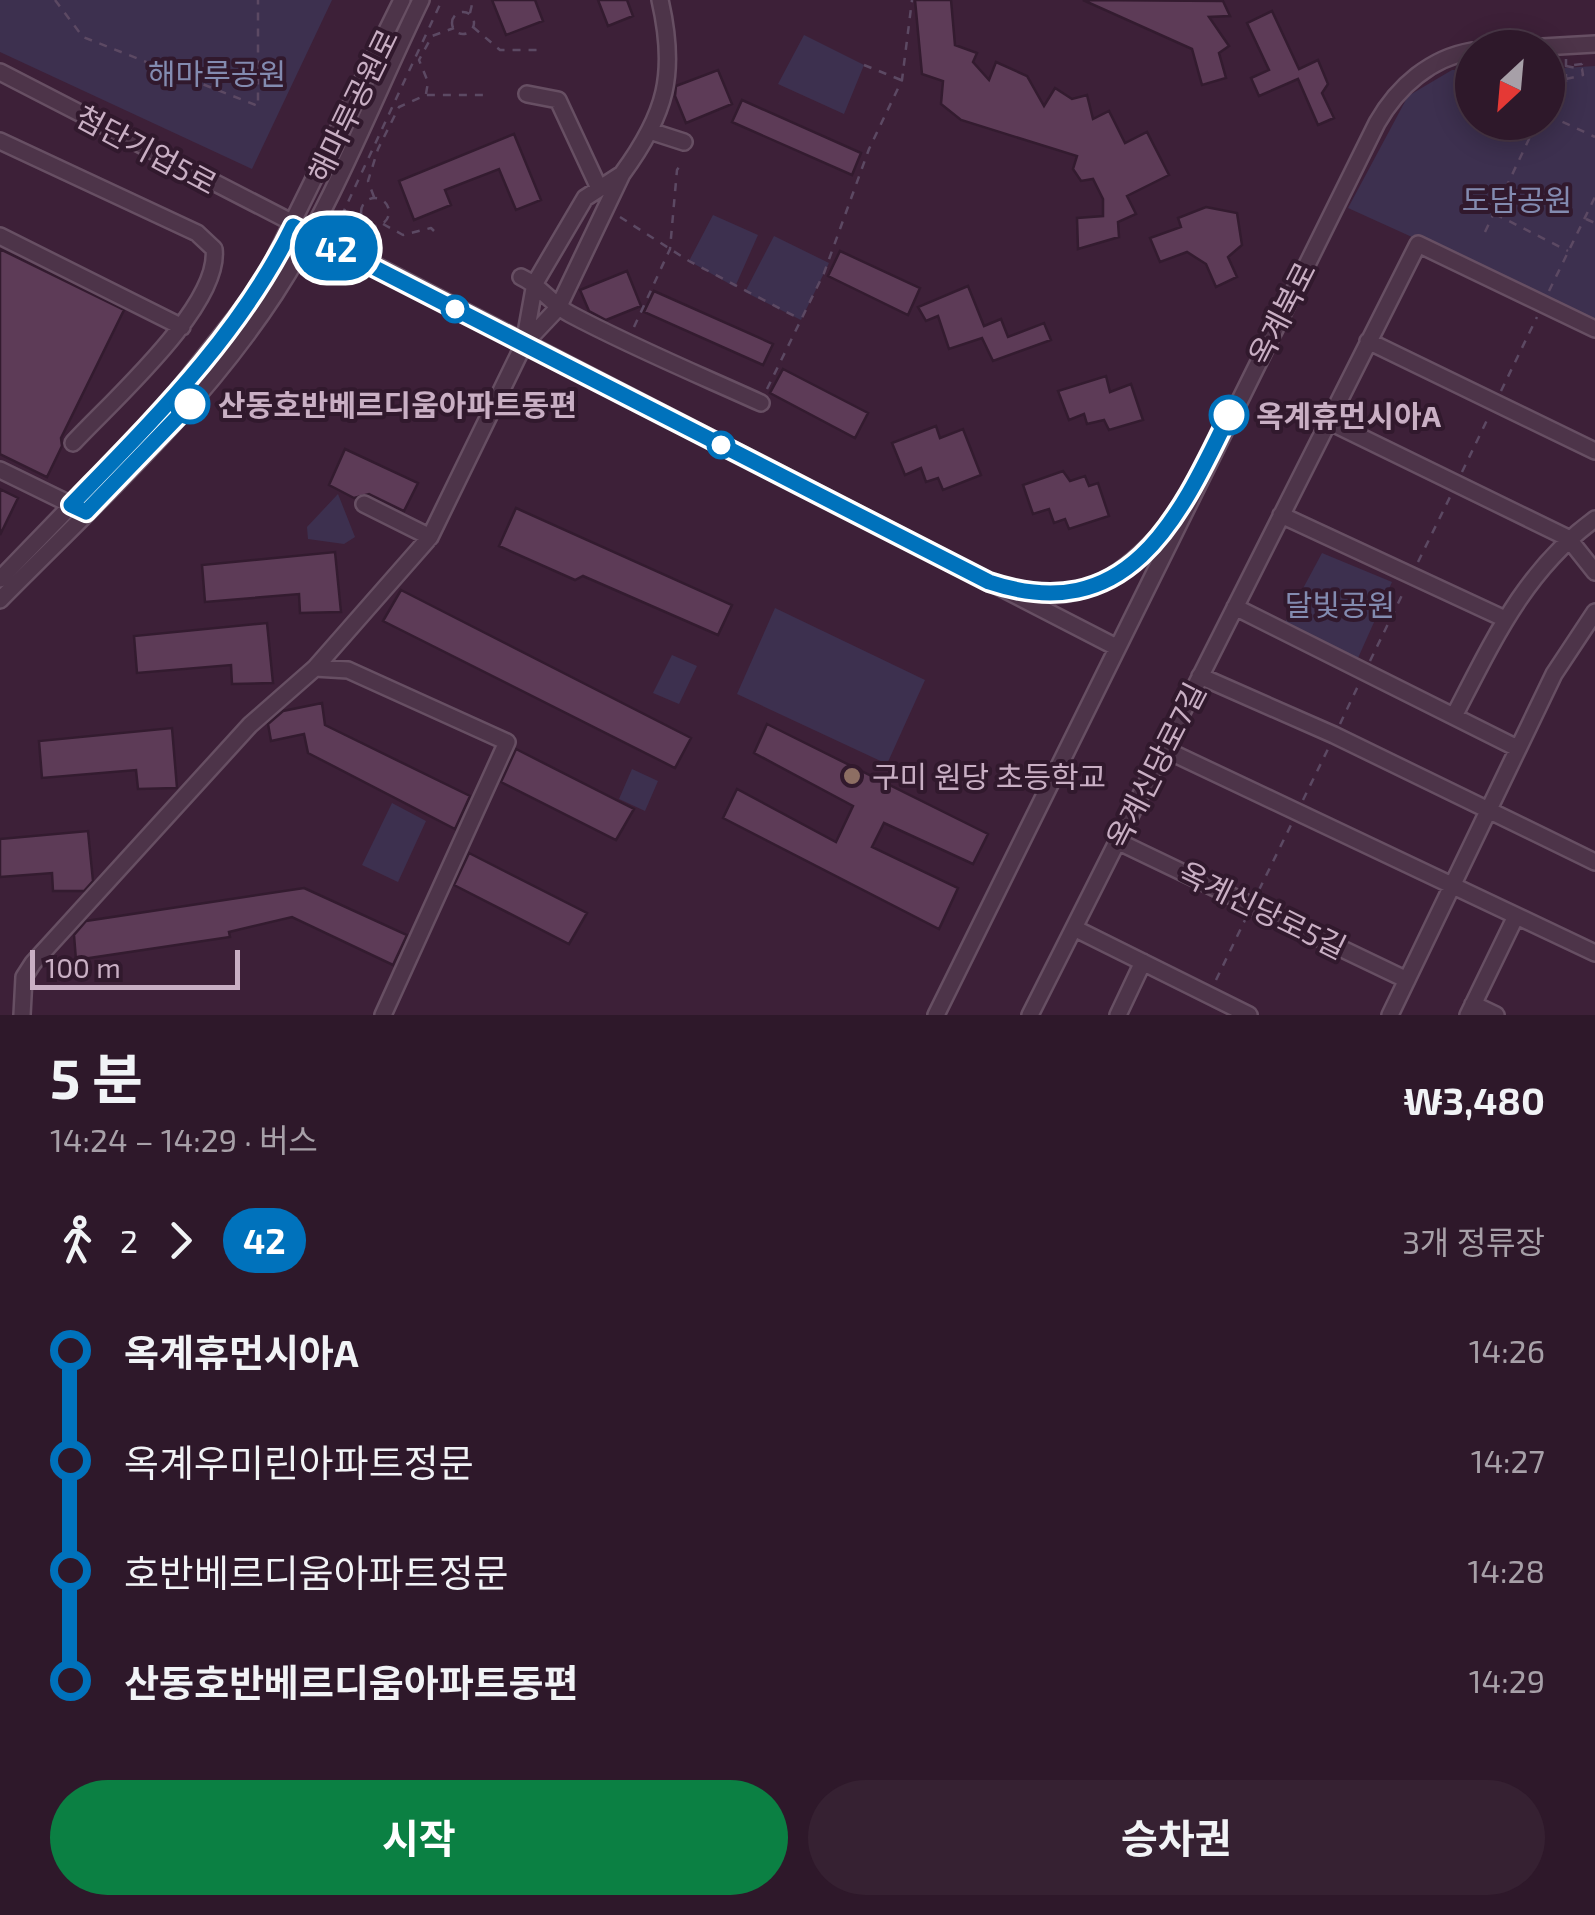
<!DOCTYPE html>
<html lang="ko">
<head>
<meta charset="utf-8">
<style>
  :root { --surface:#2e182a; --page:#362132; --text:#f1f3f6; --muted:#a7a0a8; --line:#493747; --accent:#0b8043 }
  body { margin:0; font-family:"Exo 2","Noto Sans KR",sans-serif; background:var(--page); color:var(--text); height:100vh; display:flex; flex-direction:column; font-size:38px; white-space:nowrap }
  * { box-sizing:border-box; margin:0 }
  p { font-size:32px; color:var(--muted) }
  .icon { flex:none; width:55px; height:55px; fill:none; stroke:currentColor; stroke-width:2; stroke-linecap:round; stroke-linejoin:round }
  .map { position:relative; height:1015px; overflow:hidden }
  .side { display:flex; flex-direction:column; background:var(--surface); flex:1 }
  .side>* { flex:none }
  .badge { padding:0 20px; border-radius:32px; font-size:35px; line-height:65px }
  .needle { width:65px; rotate:206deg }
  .controls { position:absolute; left:1455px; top:30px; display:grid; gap:20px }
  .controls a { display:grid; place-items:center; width:110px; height:110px; border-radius:50%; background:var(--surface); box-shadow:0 5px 25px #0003,0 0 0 2px var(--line); font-size:50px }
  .scale { position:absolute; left:30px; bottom:25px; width:210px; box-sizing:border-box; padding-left:10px; border:5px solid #c9afc4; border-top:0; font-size:28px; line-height:35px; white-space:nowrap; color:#c9afc4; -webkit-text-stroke:8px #31192d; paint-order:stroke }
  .map>.badge { position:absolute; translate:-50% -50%; box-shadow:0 0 0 5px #fff }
  .legs { display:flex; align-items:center; gap:15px; height:110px; padding:0 50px; font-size:32px }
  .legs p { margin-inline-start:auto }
  .head { display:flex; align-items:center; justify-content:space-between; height:170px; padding:0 50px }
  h1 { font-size:55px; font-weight:700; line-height:75px }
  .button { display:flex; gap:20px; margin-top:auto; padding:20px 50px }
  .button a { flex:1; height:115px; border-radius:60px; background:var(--accent); color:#fff; font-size:40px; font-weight:700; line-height:115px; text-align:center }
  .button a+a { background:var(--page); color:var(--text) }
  ul { padding:0 50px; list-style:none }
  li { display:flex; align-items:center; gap:35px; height:110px; font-size:38px }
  li i { display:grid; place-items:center; width:15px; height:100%; margin:0 12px; background:currentColor }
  li i::after { content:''; width:25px; height:25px; margin:-12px; border:8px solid; border-radius:50%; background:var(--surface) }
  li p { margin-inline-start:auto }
  li:first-child i { background:linear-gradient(#0000 50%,currentColor 0) }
  li:last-child i { background:linear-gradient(currentColor 50%,#0000 0) }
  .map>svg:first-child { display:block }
</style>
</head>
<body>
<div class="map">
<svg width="1595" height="1015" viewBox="0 0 1595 1015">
  <rect width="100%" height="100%" fill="#3d2038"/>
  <path fill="#3d304f" d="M 0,0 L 332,0 L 252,169 L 0,52 Z
    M 804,35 L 864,65 L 844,114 L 778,84 Z
    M 1595,66 L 1595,320 L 1348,208 L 1408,96 L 1452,70 L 1472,70 L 1472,122 L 1548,122 L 1548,69 Z
    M 713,215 L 758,235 L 735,287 L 689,261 Z
    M 774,236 L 829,263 L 801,320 L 745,292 Z
    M 338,494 L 355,537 L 344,544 L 308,539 L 307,527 Z
    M 1322,553 L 1392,582 L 1358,658 L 1285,622 Z
    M 775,608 L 925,680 L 887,764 L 737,694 Z
    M 672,655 L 697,666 L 679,704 L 653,693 Z
    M 632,769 L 658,781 L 645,811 L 619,799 Z
    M 392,803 L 426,821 L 398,882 L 362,865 Z"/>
  <path fill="#5d3b57" stroke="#331b2f" stroke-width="2.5" d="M 492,0 L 535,0 L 543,21 L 506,35 Z
    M 598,0 L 627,0 L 633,16 L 608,26 Z
    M 915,0 L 951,0 L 955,45 L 977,53 L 973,62 L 989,80 L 996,62 L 1027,76 L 1044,106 L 1055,88 L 1072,99 L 1087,95 L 1093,119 L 1109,111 L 1125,143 L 1147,132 L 1169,175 L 1127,196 L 1136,214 L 1118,222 L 1119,237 L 1078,249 L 1077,218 L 1103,216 L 1103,199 L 1093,179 L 1081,181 L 1073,169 L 1077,156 L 961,120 L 941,104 L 943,81 L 922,74 Z
    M 1083,0 L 1223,1 L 1230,16 L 1209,17 L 1229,46 L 1219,53 L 1226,78 L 1202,85 L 1192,49 Z
    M 1272,11 L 1299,69 L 1318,60 L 1328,84 L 1322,93 L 1334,118 L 1318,125 L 1298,79 L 1259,96 L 1251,78 L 1269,70 L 1247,23 Z
    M 718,70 L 732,104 L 686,123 L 675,96 L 676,86 Z
    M 742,100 L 861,153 L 852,175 L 732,122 Z
    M 514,134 L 541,200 L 516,210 L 499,169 L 445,190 L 451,205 L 414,220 L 399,181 Z
    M 1206,207 L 1237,213 L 1242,245 L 1228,257 L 1237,277 L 1216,287 L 1206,264 L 1187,252 L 1160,262 L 1150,238 L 1181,227 L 1178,218 Z
    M 0,249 L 124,310 L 61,438 L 62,446 L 47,477 L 0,454 Z
    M 840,251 L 920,288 L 908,315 L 828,276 Z
    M 627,271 L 641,306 L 606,320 L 589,311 L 580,290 Z
    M 968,286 L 984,326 L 1001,319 L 1008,337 L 1044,323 L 1051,340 L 993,361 L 982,338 L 949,349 L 938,316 L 926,321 L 918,307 Z
    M 654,291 L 773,344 L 763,365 L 644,312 Z
    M 783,369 L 868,413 L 855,438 L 770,393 Z
    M 1106,376 L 1110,392 L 1131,384 L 1143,420 L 1109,430 L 1104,420 L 1087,424 L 1084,414 L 1069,420 L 1058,391 Z
    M 936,426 L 940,438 L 963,429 L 981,475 L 943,490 L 938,478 L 926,482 L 921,468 L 905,475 L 892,443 Z
    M 345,449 L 418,483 L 404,511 L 369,494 L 354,498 L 329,485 Z
    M 1063,471 L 1070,481 L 1085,476 L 1089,486 L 1098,483 L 1109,516 L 1069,529 L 1065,519 L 1054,523 L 1049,509 L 1033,514 L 1023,485 Z
    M 0,489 L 18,498 L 0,535 Z
    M 516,508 L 732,605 L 718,635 L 583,576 L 575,580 L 499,546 Z
    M 335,552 L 341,612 L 300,613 L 299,594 L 205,602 L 202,565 Z
    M 401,590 L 691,738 L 675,768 L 383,621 Z
    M 267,623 L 273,683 L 232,684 L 231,665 L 137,673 L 134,636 Z
    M 322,703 L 325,725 L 470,796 L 455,829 L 308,753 L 304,734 L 271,741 L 268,724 L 283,711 Z
    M 767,724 L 988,834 L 973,864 L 884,823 L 872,847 L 958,888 L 939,929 L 723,818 L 737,789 L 836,842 L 853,806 L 754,753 Z
    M 172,728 L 177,788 L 138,789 L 136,770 L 42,778 L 39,741 Z
    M 516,749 L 634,809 L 616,840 L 501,782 Z
    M 88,831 L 93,881 L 84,891 L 53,891 L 52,873 L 0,877 L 0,839 Z
    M 469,853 L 587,913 L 569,944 L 454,885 Z
    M 304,888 L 407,935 L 393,965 L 292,917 L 229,932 L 230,937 L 76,960 L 74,935 L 86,921 Z"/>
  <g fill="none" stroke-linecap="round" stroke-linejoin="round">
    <g stroke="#674f63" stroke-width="20">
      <path id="minor" d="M 1525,48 L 1595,44
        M 0,72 L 1116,647
        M 527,94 L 558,100 L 598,186
        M 653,132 L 684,142
        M 0,141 L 197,233 L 214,249 C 221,305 112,401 73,443
        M 622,174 C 666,114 677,74 660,0
        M 0,236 L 182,327
        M 521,277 C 541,286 551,304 570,314 C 632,347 697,374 761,403
        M 1368,341 L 1595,451
        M 1328,421 L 1568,538 L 1595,572
        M 0,470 L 78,508
        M 364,504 L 430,537
        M 1281,515 L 1505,619
        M 0,579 L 158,416 L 262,284 L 402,0
        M 1016,591 C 1085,607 1129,571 1171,522
        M 0,600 C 96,503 200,409 275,294 C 334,203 374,97 421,0
        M 1235,607 L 1517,748
        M 315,668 L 348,670 L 507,742 L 383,1015
        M 1200,676 L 1334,735 L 1595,862
        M 1454,716 C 1493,641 1525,570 1595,519
        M 1164,749 L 1595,953
        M 1117,841 L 1407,980
        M 1074,928 L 1249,1015
        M 1473,1004 L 1496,1015
        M 22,1015 L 24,977 L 33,963 L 250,725 L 315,668 L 430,537 L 524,344 L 535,283 L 585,198 L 622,174 L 558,308 L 524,344
        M 936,1015 L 1377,123 C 1398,86 1431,58 1472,51
        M 1030,1015 L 1418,244 L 1595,329
        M 1118,1015 L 1143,962
        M 1390,1015 L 1554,674 L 1595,612
        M 1468,1015 L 1516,916"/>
    </g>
    <path stroke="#5c4963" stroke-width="2.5" stroke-dasharray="8 8" stroke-linecap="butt" d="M 55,0 L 83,37 L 258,106 L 258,0
      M452 23a11 11 0 1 1 22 0a11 11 0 1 1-22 0Z
      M 470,13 L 473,0
      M 473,27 L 500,50 L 541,50
      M 864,65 L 901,80
      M 1566,79 L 1583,75 L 1582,69 L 1566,66 L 1582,64 L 1580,59
      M 426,94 L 428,82 L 419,60 L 432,36 L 454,28
      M 1548,107 L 1566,87 L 1566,59
      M 1548,115 L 1595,137
      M 374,197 L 368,181 L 378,149 L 399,107 L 426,95 L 485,95
      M361 212a14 14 0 1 1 28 0a14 14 0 1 1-28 0Z
      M 1495,214 L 1568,251
      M 620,217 L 689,261 L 800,319
      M 1586,219 L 1595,223
      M 383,224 L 403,235 L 431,228 L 434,231
      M 340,232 L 342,215 L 442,0
      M 1485,232 L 1537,122
      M 1549,291 L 1595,197
      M 634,327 L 670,249 L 677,170 L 683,161
      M 767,389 L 824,273 L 869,149 L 902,80 L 912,0
      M 1501,391 L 1537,317
      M 1462,472 L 1489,416
      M 1418,562 L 1450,497
      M 1370,661 L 1404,591
      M 1340,724 L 1358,686
      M 1303,800 L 1328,749
      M 1259,890 L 1291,825
      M 1216,980 L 1245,920"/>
    <use href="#minor" stroke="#4d3449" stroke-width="15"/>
  </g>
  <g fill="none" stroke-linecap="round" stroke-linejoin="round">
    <g stroke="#fff" stroke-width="22">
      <path id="line-1" d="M 190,404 L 86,512 L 71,505 C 154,419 240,335 293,226 L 989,582 C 1127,628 1178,521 1229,415"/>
    </g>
    <use href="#line-1" stroke="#0072bc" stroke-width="15"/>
  </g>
  <g fill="#fff" stroke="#0072bc" stroke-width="5">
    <circle cx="455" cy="309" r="12"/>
    <circle cx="190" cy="404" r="18"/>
    <circle cx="1229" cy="415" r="18"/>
    <circle cx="721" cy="445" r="12"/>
  </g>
  <circle fill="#8d6e63" stroke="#31192d" stroke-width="4" cx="852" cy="776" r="10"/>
  <g text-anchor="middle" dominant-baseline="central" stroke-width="8" stroke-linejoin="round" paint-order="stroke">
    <g font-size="30" fill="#838bb0" stroke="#31192d">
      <text x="217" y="73">해마루공원</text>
      <text x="1517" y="199">도담공원</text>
      <text x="1340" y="604">달빛공원</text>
    </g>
    <g font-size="30" fill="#c9afc4" stroke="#31192d">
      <text transform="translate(352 105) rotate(-64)">해마루공원로</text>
      <text transform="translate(147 149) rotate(28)">첨단기업5로</text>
      <text transform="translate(1281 313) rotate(-63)">옥계북로</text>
      <text transform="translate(1155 765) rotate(-63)">옥계신당로7길</text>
      <text transform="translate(1263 909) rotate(26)">옥계신당로5길</text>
    </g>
    <g font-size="30" font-weight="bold" fill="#c9afc4" stroke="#31192d" text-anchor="start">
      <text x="218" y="404">산동호반베르디움아파트동편</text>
      <text x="1256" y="415">옥계휴먼시아A</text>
    </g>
    <g font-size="30" fill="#c9afc4" stroke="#31192d" text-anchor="start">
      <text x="872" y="776">구미 원당 초등학교</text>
    </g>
  </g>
</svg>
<div class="controls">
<a><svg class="needle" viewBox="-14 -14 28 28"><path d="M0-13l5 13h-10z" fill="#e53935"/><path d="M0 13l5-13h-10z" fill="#a7a0a8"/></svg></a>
</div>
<div class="scale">100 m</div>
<b class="badge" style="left:336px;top:248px;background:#0072bc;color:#fff">42</b>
</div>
<section class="side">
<div class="head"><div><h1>5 분</h1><p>14:24 – 14:29 · 버스</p></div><b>₩3,480</b></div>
<div class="legs"><svg class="icon" aria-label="walk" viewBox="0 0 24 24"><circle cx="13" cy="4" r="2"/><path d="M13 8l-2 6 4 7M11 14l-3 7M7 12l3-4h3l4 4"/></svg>2<svg class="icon" aria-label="forward" viewBox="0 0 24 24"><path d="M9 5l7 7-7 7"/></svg><b class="badge" style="background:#0072bc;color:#fff">42</b><p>3개 정류장</p></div>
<ul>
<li><i style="color:#0072bc"></i><b>옥계휴먼시아A</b><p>14:26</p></li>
<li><i style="color:#0072bc"></i><span>옥계우미린아파트정문</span><p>14:27</p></li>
<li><i style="color:#0072bc"></i><span>호반베르디움아파트정문</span><p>14:28</p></li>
<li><i style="color:#0072bc"></i><b>산동호반베르디움아파트동편</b><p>14:29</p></li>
</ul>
<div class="button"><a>시작</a><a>승차권</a></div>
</section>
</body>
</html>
